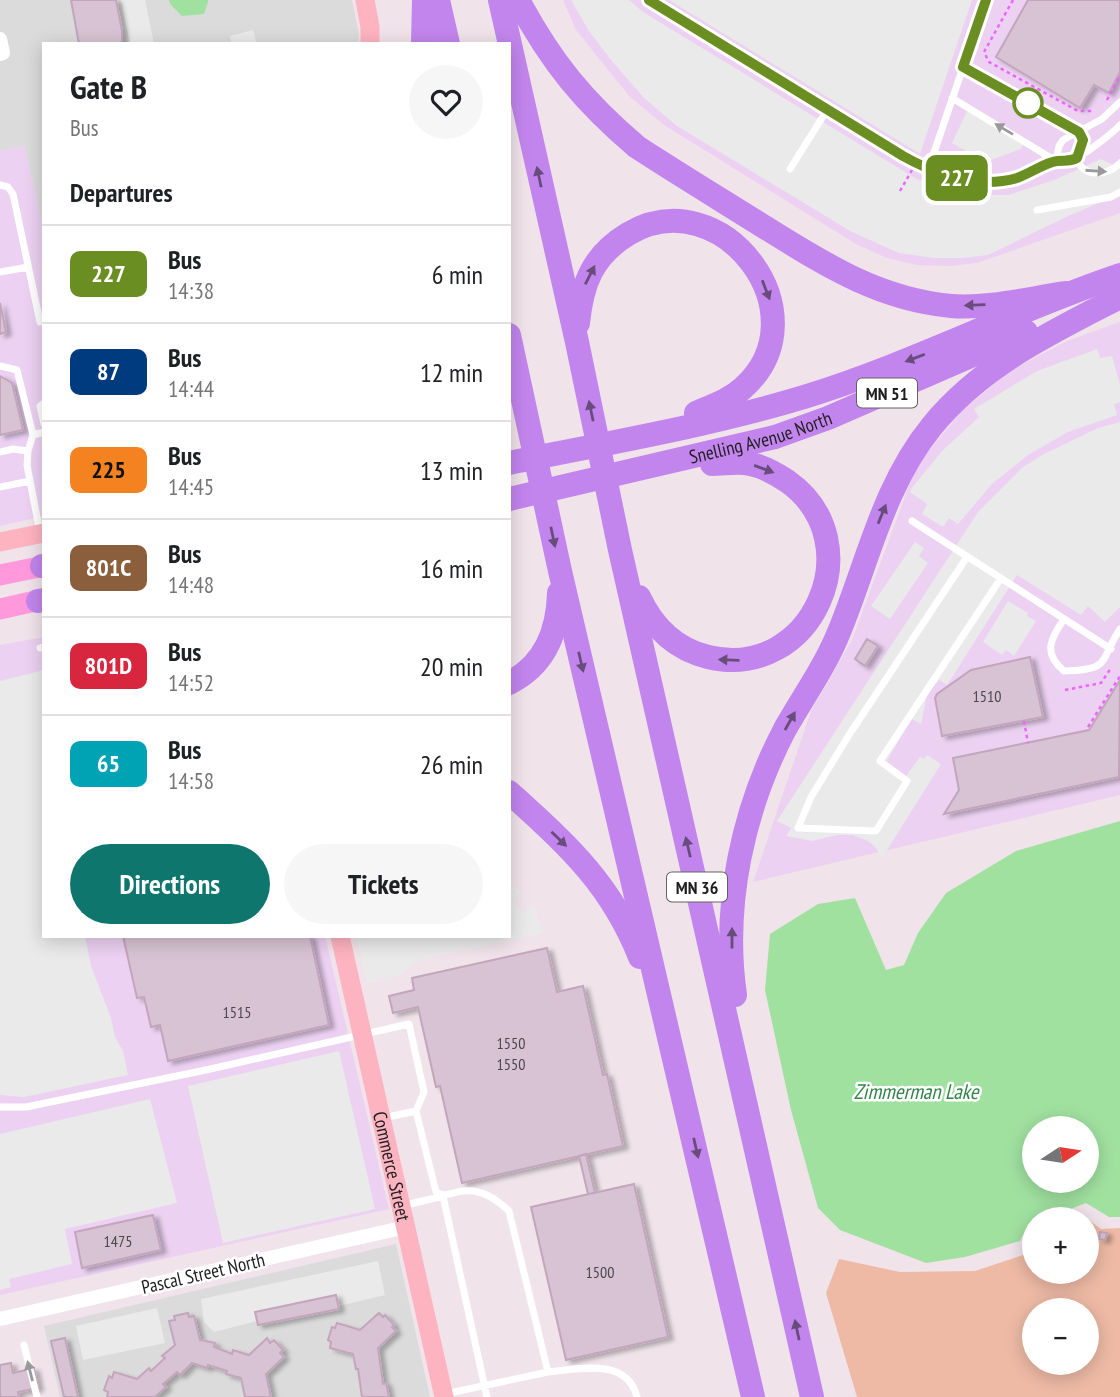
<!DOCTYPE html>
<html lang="en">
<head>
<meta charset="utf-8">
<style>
  :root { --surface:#fff; --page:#f6f6f6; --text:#202124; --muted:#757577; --line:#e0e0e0; --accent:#0f766e }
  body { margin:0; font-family:"PT Sans Narrow",sans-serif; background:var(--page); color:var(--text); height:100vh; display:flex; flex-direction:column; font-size:26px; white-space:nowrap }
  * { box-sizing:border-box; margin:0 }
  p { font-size:23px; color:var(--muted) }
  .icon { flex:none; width:38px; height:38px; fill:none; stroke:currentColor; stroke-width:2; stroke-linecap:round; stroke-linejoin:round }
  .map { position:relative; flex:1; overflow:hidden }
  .sheet { position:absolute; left:42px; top:42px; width:469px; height:896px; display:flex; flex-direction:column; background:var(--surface); border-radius:0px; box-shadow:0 4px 18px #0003 }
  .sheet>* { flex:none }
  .badge { padding:0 14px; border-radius:10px; font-size:24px; line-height:46px }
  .needle { width:46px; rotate:78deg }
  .fabs { position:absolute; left:1022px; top:1116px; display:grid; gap:14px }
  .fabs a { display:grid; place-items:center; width:77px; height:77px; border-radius:50%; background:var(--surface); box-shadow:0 4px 18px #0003; font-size:35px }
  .map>.badge { position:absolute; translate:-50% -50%; box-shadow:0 0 0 4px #fff }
  h2 { padding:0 28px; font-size:26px; line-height:63px }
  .round { display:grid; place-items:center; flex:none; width:74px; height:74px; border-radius:37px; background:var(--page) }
  .head { display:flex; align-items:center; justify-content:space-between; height:119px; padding:0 28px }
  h1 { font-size:33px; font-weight:800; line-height:52px }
  .cta { display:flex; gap:14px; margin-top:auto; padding:14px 28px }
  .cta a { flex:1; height:80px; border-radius:42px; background:var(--accent); color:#fff; font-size:28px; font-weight:800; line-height:80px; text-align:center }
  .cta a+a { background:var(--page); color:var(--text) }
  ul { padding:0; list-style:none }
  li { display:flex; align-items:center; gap:21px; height:98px; padding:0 28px; border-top:2px solid var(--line) }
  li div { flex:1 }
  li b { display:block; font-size:26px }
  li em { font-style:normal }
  li .badge { min-width:77px; font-weight:700; text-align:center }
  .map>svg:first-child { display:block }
</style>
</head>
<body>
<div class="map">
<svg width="1120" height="1397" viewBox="0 0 1120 1397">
  <defs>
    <filter id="shadow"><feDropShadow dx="5" dy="3" stdDeviation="2" flood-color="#0004"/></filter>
  </defs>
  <rect width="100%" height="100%" fill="#f0e3ea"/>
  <path fill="#dcdbdc" d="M 0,0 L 352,0 L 359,34 L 358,44 L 44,44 L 44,231 L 24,146 L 0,151 Z
    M 396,1244 L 430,1397 L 60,1397 L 44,1326 Z"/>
  <path fill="#ecd1f2" d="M 563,0 L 1120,0 L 1120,213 L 977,263 L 950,266 L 917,265 L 887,258 L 856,244 L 664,125 L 630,97 L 576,30 Z
    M 24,145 L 44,231 L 44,516 L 0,526 L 0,151 Z
    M 1120,322 L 1120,795 L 753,882 L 811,711 L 852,640 L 917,464 L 964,409 L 1010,371 L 1067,341 Z
    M 44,637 L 44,936 L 325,936 L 389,1209 L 0,1295 L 0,645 Z"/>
  <path fill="#eebaa5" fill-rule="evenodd" d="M 1083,1216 L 1101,1229 L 1120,1228 L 1120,1397 L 857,1397 L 826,1293 L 839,1259 L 900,1272 L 975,1271 L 1029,1253 L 1034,1244 L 1034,1272 L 1087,1272 L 1087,1220 L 1074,1220 ZM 1034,1311 L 1087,1311 L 1087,1363 L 1034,1363 Z"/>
  <path fill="#eaeaea" d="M 121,0 L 145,0 L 154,44 L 130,44 Z
    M 571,0 L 629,0 L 643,12 L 915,178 L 956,195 L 1008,195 L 1054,180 L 1101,159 L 1120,168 L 1120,194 L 1066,217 L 988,255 L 963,258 L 934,258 L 899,253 L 852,232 L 677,126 L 644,98 L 611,60 L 589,31 Z
    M 669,0 L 972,0 L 920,154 Z
    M 253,30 L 257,44 L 232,44 L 230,36 Z
    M 967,111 L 1023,143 L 1021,149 L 986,162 L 952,143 Z
    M 1097,349 L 1100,358 L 1112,356 L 1120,385 L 1120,402 L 1114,404 L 1117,415 L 1068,432 L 1028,455 L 992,484 L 958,524 L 949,518 L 943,527 L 922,514 L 927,504 L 910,492 L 911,489 L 942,451 L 979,417 L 974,409 L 1037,371 Z
    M 1120,422 L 1120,607 L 1105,622 L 1088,606 L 1081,615 L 1017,575 L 947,685 L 939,680 L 927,695 L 921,724 L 912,719 L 886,762 L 906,776 L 920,757 L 924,759 L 927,755 L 941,764 L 882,858 L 876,848 L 868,841 L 853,835 L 837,835 L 812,841 L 786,836 L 791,828 L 777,821 L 978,512 L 1023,467 L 1042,455 L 1098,428 Z
    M 915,542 L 924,548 L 919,556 L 928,563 L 890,619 L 871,606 Z
    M 1008,601 L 1028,613 L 1027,616 L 1036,621 L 1014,656 L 1006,650 L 1002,655 L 983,642 Z
    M 44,670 L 44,936 L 85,936 L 91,966 L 111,1018 L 115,1037 L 123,1051 L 128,1075 L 24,1097 L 0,1095 L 0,681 Z
    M 509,882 L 521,892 L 513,901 L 524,914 L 534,906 L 543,933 L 419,960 L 402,974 L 367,983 L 356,936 L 509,936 Z
    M 339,1051 L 375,1209 L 223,1243 L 188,1086 Z
    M 150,1099 L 177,1203 L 65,1229 L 72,1264 L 9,1279 L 11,1287 L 0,1290 L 0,1134 Z
    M 378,1261 L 385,1295 L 339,1306 L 336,1295 L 256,1312 L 257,1321 L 214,1332 L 204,1322 L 201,1299 Z
    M 157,1308 L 165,1343 L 83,1360 L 76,1326 Z"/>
  <path fill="#a0e1a0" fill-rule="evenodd" d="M 169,0 L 208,0 L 208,2 L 204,14 L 182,16 L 170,4 Z
    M 1120,821 L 1120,1217 L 1109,1217 L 1086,1203 L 1042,1220 L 1034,1220 L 1034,1223 L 1028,1225 L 1020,1241 L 965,1257 L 926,1263 L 840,1230 L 818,1208 L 791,1110 L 765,990 L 770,934 L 818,904 L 855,898 L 886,970 L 904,965 L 918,933 L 946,893 L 1016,851 ZM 1034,1129 L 1087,1129 L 1087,1181 L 1034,1181 Z"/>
  <path fill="#d7c3d3" stroke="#c3a5bc" stroke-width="2" filter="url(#shadow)" d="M 71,0 L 116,0 L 122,31 L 122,44 L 79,44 Z
    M 1028,0 L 1120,0 L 1120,72 L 1109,93 L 1094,85 L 1080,108 L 996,57 Z
    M 0,303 L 6,332 L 0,334 Z
    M 0,376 L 12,383 L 23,430 L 0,435 Z
    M 867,639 L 878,646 L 865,666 L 855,659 Z
    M 1030,657 L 1043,717 L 942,736 L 935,698 L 937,694 L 971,670 Z
    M 1120,680 L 1119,777 L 944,814 L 959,790 L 953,758 L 1089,730 Z
    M 123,936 L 310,936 L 329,1025 L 168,1061 L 160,1025 L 151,1027 L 144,997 L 137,998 Z
    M 547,948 L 557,992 L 583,986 L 603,1075 L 607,1074 L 623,1146 L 462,1183 L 440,1086 L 436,1087 L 418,1007 L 393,1013 L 389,996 L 414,990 L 412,978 Z
    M 586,1154 L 595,1193 L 588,1194 L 579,1156 Z
    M 634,1184 L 668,1337 L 566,1360 L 531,1207 Z
    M 153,1215 L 161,1250 L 82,1268 L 75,1232 Z
    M 1100,1232 L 1107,1233 L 1105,1240 L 1099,1239 Z
    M 336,1295 L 339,1309 L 258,1325 L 255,1312 Z
    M 188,1313 L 189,1317 L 194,1316 L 200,1340 L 215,1343 L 214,1347 L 232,1354 L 233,1350 L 249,1355 L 267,1338 L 270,1343 L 274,1340 L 283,1350 L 280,1353 L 284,1357 L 266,1374 L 271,1397 L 245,1397 L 241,1378 L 226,1374 L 227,1371 L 208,1365 L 207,1368 L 192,1363 L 180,1375 L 177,1372 L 163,1384 L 166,1387 L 155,1397 L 107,1397 L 108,1392 L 104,1390 L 109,1376 L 112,1378 L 114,1372 L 137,1379 L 149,1368 L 151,1371 L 165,1358 L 162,1356 L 175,1345 L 169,1321 L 175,1320 L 174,1316 Z
    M 379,1313 L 383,1317 L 385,1315 L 394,1325 L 392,1327 L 396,1331 L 378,1348 L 383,1384 L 386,1383 L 389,1397 L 362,1397 L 358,1369 L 356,1369 L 353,1354 L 330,1348 L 331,1342 L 328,1340 L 332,1327 L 335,1328 L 337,1323 L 360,1330 Z
    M 65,1338 L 78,1397 L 64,1397 L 51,1341 Z
    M 11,1363 L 13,1373 L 34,1368 L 38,1388 L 18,1392 L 19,1397 L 0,1397 L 0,1365 Z"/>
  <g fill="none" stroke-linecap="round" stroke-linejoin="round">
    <path stroke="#ec65ff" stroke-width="2.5" stroke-dasharray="3.5 3.5" stroke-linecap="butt" d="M 1013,0 L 984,52 L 989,62 L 1078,111 L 1094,111
      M 1107,100 L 1120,75
      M 900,191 L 912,170
      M 1065,690 L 1101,683 L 1111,668
      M 1024,721 L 1028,743
      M 1088,727 L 1120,676"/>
    <path stroke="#fff" stroke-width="7" d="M 649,0 L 903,156 C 936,175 978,189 1017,178 C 1029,175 1045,163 1056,161 C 1060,160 1064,162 1067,162 C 1078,160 1112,134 1120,125
      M 963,67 L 1079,132 L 1083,140 L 1078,162 C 1086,178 1109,175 1120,163
      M 952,98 L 1056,161
      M 1056,161 L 1059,146 L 1063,140 L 1102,119 L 1120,102
      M 790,169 L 827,110
      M 928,170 L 986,0
      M 0,185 L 8,187 L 13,194 L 40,322
      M 1037,210 L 1111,197 L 1120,192
      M 0,272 L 28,267
      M 0,366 L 17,370 L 33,435 L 28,451
      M 44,403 L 40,406 L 44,424
      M 33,435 L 44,432
      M 0,452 L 13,449 L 28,451 L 27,465 L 40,533
      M 0,487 L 30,481
      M 912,521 L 1111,649
      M 967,557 L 849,735 L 811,797 L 798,828 L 876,831 L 907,781 L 880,761 L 1001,578
      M 1064,619 C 1051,638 1042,653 1064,671 C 1112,670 1099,661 1120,629
      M 40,648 L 44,647
      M 0,1107 L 26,1107 L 206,1070 L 409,1024 L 424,1092 L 416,1111 L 436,1192 C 446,1198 452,1192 463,1191 C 482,1189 496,1199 509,1211 L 548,1372 L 445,1394
      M 383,1118 L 416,1111
      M 402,1206 L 443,1196 L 487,1397
      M 24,1345 L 37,1397
      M 548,1372 C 579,1369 627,1357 637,1397"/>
    <path stroke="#fff" stroke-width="14" d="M 0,39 L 3,53 L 0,54
      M 0,1319 L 406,1227"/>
    <g stroke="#feb3c0" stroke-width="19">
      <path d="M 365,0 L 370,27 L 370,44"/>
      <path d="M 0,542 L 44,533"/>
      <path id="s1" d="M 340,936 L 444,1397"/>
    </g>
    <path stroke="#ff99dc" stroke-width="21" d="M 0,575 L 44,566
      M 0,609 L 44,599"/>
    <g stroke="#c285ed" stroke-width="24">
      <path d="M 438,0 L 448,44"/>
      <path d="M 500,0 L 577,342 L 620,550 L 812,1397"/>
      <path d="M 518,0 C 551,62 584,102 637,147 C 677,173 718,198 758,223 C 821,262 876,299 951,306 C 989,309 1030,298 1067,293"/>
      <path d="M 423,44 L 424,0"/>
      <path d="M 578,323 C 582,284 592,256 628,234 C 722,178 825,315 743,388 C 730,400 712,406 696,413"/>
      <path d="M 509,335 L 560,571 L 753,1397"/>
      <path d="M 509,463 C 607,443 708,426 804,397 C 912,364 1013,311 1120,275"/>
      <path id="s2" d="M 509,499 L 775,437 L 828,418 L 1026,332"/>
      <path d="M 42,566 L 44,566"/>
      <path d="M 639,597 C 653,627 675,649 708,657 C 812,682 874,542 787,481 C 775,473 759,464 744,463 C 734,462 722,464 712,464"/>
      <path d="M 38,601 L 44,600"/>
      <path d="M 509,683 C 545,665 558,631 559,593"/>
      <path d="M 509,792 C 567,845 610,882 640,957"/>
      <path d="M 735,995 C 722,905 743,809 785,729 C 803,697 825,667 839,632 C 868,562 883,486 932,426 C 982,365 1050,333 1118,298"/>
    </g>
  </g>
  <defs><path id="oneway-solid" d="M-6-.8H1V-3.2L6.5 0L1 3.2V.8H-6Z" transform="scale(1.75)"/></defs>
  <g fill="#9a9a9a">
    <use href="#oneway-solid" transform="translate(1004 129) rotate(-149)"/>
    <use href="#oneway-solid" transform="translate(1096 171) rotate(4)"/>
    <use href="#oneway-solid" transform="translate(30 1371) rotate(-104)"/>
  </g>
  <g fill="#684c7b">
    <use href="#oneway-solid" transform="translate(539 177) rotate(-102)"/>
    <use href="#oneway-solid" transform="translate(590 275) rotate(-63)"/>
    <use href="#oneway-solid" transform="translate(766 290) rotate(69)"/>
    <use href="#oneway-solid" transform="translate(975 305) rotate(178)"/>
    <use href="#oneway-solid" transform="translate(915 358) rotate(159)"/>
    <use href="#oneway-solid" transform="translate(591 411) rotate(-102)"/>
    <use href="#oneway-solid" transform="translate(764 469) rotate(20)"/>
    <use href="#oneway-solid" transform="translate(882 514) rotate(-68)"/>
    <use href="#oneway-solid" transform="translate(553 537) rotate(78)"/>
    <use href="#oneway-solid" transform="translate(729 660) rotate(-178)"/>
    <use href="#oneway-solid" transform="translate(581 662) rotate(77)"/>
    <use href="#oneway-solid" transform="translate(790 721) rotate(-61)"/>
    <use href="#oneway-solid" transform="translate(559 839) rotate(44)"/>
    <use href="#oneway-solid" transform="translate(688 847) rotate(-103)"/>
    <use href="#oneway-solid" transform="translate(732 938) rotate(-90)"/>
    <use href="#oneway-solid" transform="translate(696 1148) rotate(77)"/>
    <use href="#oneway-solid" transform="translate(797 1330) rotate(-102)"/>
  </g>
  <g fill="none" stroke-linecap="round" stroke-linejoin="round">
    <g stroke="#fff" stroke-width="16">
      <path id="line" d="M 649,0 L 903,156 C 937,175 978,189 1017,178 C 1029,174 1046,162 1057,161 C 1065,160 1069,162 1077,158 L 1083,140 L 1079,132 L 963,67 L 986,0"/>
    </g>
    <use href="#line" stroke="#6b8e23" stroke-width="10"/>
  </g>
  <circle fill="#fff" stroke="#6b8e23" stroke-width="3.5" cx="1028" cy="103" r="14"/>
  <g text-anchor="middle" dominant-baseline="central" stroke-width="5" stroke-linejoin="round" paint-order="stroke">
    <g font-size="16" fill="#4c474b">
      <text x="987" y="696">1510</text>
      <text x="237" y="1012">1515</text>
      <text x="511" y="1043">1550</text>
      <text x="511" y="1064">1550</text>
      <text x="118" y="1241">1475</text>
      <text x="600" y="1272">1500</text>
    </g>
    <g fill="#fff" stroke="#626262" stroke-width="2">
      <rect x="857" y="378.5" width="60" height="29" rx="5"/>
      <rect x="667" y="872.5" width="60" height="29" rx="5"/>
    </g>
    <g font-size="18" font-weight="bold" fill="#1e1e1e">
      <text x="887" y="393">MN 51</text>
      <text x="697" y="887">MN 36</text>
    </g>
    <g font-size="19" fill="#1e1e1e" stroke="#fff">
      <text stroke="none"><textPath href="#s2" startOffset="259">Snelling Avenue North</textPath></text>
      <text stroke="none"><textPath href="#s1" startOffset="236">Commerce Street</textPath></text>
      <text transform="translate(203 1273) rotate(-13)">Pascal Street North</text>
    </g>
    <g font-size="21" font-style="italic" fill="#34844a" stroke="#fff">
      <text x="916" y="1091">Zimmerman Lake</text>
    </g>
  </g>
</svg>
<div class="fabs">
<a><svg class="needle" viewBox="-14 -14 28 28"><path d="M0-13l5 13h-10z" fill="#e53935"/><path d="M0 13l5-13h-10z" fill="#757577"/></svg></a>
<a>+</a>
<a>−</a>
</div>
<b class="badge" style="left:957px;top:178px;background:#6b8e23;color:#fff">227</b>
<section class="sheet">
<div class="head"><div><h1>Gate B</h1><p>Bus</p></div><a class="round"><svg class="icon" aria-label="heart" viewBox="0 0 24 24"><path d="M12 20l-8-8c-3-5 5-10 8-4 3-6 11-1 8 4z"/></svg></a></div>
<h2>Departures</h2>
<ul>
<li><span class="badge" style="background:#6b8e23;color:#fff">227</span><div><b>Bus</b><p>14:38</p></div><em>6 min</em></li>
<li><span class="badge" style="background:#003b80;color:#fff">87</span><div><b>Bus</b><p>14:44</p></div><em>12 min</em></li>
<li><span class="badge" style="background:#f58220;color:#111">225</span><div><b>Bus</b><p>14:45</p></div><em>13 min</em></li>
<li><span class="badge" style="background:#8b5e3c;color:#fff">801C</span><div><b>Bus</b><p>14:48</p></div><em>16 min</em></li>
<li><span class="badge" style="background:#d7263d;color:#fff">801D</span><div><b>Bus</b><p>14:52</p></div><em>20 min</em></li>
<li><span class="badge" style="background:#00a3b4;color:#fff">65</span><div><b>Bus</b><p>14:58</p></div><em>26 min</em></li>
</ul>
<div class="cta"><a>Directions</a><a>Tickets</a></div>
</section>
</div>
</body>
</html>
